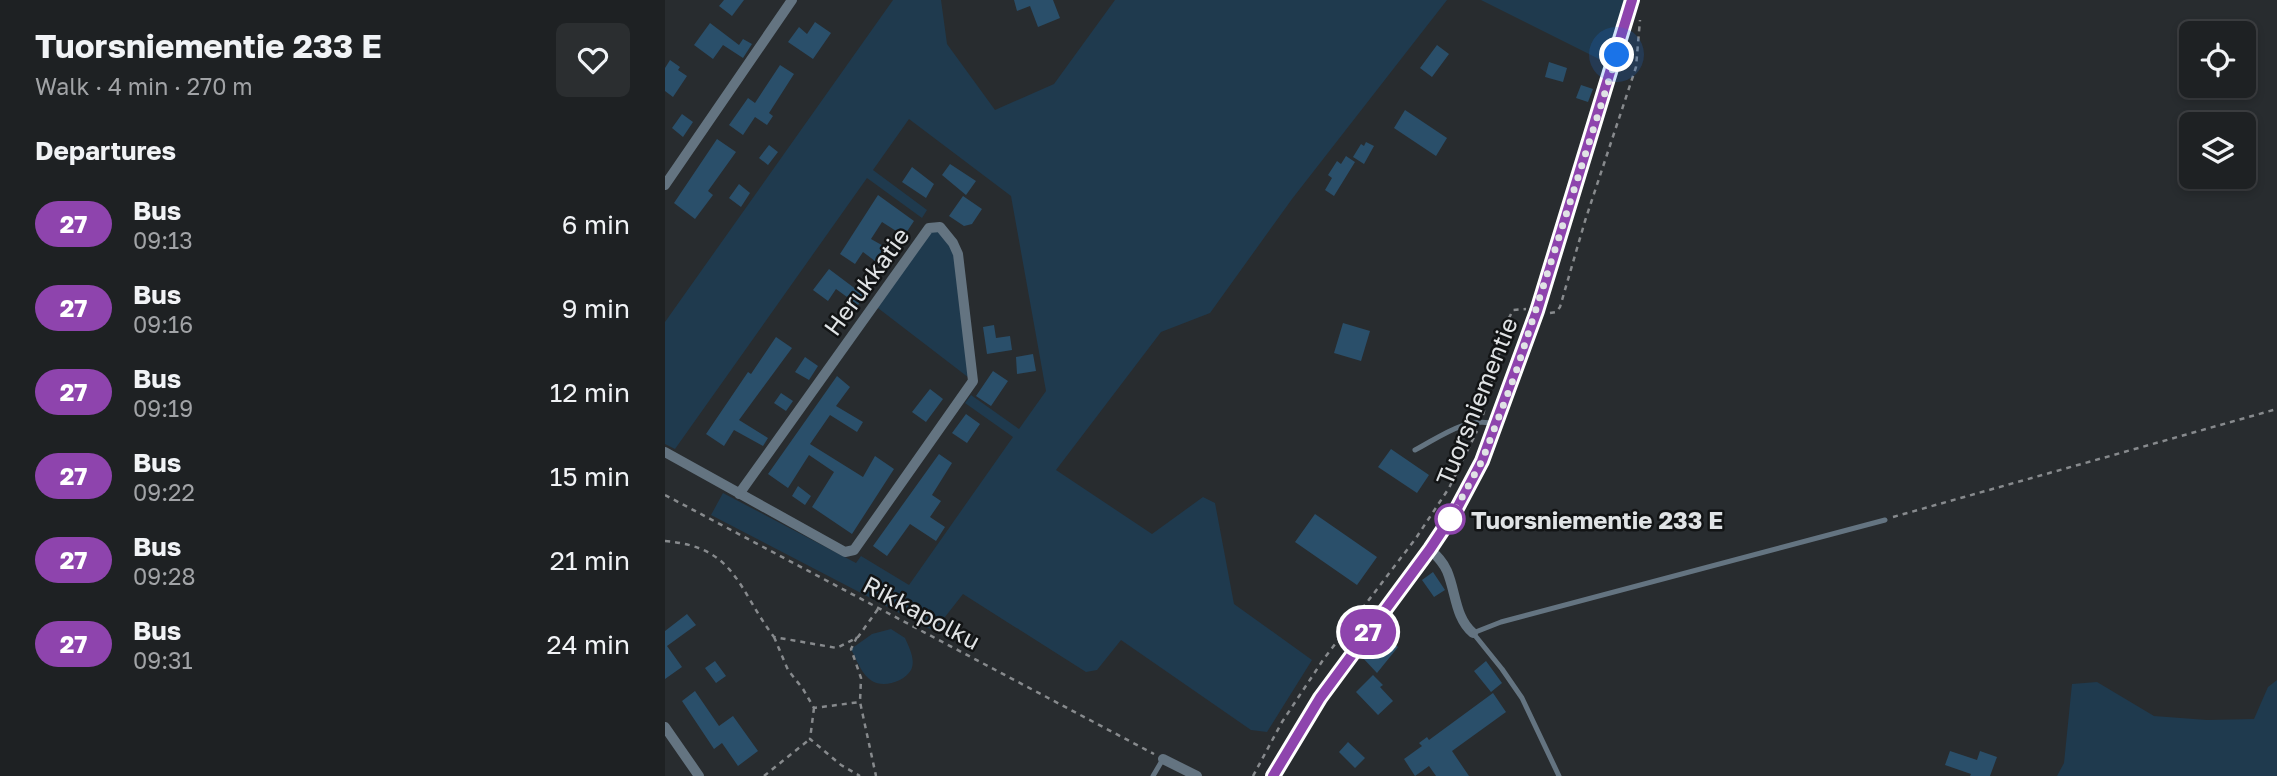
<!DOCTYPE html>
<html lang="en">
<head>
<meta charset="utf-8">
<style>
  :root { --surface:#1e2123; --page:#2b2e30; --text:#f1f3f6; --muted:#a1a3a6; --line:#3c3e41 }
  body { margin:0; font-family:"Golos Text",sans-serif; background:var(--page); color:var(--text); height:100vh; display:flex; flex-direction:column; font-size:26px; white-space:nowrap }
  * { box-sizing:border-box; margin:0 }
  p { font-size:23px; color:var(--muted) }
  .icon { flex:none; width:38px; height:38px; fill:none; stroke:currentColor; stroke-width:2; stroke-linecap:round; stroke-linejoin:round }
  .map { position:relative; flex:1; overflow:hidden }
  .drawer { display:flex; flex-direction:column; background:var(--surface); width:665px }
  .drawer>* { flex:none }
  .badge { padding:0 14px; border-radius:23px; font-size:24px; line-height:46px }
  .fabs { position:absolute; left:1514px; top:21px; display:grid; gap:14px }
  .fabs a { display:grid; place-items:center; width:77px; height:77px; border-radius:10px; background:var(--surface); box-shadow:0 4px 10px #0003,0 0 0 2px var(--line); font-size:35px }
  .you { position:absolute; width:35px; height:35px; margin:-18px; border:5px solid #fff; border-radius:50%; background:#1a73e8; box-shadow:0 0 0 10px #1a73e833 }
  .map>.badge { position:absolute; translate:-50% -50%; box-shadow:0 0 0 4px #fff }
  h2 { padding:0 35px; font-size:26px; line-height:63px }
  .round { display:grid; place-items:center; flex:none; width:74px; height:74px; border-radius:10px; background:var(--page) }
  .overview { display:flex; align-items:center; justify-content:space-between; height:119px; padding:0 35px }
  h1 { font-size:33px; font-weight:700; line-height:52px }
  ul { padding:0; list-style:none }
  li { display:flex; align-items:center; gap:21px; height:84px; padding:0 35px }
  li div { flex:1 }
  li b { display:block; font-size:26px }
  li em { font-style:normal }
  li .badge { min-width:77px; font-weight:700; text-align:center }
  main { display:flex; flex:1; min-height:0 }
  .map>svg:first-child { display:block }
</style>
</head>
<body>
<main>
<section class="drawer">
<div class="overview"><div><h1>Tuorsniementie 233 E</h1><p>Walk · 4 min · 270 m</p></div><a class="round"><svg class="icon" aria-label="heart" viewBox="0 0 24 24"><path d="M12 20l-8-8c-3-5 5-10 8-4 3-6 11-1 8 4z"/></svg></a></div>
<h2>Departures</h2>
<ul>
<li><span class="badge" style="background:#8e44ad;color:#fff">27</span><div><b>Bus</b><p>09:13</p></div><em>6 min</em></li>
<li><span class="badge" style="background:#8e44ad;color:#fff">27</span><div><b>Bus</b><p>09:16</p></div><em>9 min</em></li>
<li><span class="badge" style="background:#8e44ad;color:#fff">27</span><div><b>Bus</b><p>09:19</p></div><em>12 min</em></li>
<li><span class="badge" style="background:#8e44ad;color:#fff">27</span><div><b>Bus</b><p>09:22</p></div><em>15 min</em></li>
<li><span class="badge" style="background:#8e44ad;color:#fff">27</span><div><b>Bus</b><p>09:28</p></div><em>21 min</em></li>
<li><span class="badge" style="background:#8e44ad;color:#fff">27</span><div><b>Bus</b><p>09:31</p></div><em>24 min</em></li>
</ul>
</section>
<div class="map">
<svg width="1612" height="776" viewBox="0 0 1612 776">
  <rect width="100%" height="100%" fill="#282c2f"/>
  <path fill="#1f3a4e" d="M 228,0 L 276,0 L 282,44 L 330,110 L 389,84 L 450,0 L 782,0 L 627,199 L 545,313 L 496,332 L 391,470 L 487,534 L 538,497 L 550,503 L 569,604 L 647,660 L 602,732 L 586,730 L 456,640 L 432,670 L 421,672 L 298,594 L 269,631 L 46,515 L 58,493 L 191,563 L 196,556 L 244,585 L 348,437 L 300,403 L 306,395 L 354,429 L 381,391 L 346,196 L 244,119 L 208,170 L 262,210 L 257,218 L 202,178 L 10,449 L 0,444 L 0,322 Z
    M 816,0 L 959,0 L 940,62 Z
    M 275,227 L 288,243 L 308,381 L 209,305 L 264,228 Z
    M 226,629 L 240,638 C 244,647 251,660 246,670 C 239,682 218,688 207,681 C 197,675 191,659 186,649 L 207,634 Z
    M 1612,680 L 1612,776 L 1392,776 L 1399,763 L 1407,684 L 1432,682 L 1489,716 L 1542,720 L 1589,719 L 1603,687 Z"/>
  <path fill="#2a4f6a" d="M 59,0 L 79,0 L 67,16 L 54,6 Z
    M 349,0 L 388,0 L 395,18 L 373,27 L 365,6 L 352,11 Z
    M 150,22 L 166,33 L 148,59 L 123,42 L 134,27 L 142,34 Z
    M 45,23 L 74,45 L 78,39 L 87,44 L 78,58 L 58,45 L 48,59 L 29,45 Z
    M 772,45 L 784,54 L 767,77 L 755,68 Z
    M 5,60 L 15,67 L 13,70 L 22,76 L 8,97 L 0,91 L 0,68 Z
    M 884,62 L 902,68 L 898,82 L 880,77 Z
    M 115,65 L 129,74 L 104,113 L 108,116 L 102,125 L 90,117 L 78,135 L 64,125 L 83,98 L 90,103 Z
    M 916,85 L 928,89 L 923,102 L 911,98 Z
    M 740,110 L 782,138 L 771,156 L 729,128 Z
    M 17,114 L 28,122 L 18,137 L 7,128 Z
    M 52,139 L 71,152 L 43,191 L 48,195 L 30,219 L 9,203 Z
    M 701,142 L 709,146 L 699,164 L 688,157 L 696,144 L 699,146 Z
    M 104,145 L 113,152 L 103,165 L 94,158 Z
    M 681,156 L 690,162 L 669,196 L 660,190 L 667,178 L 663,175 L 672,161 L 676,164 Z
    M 285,164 L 311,181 L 301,195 L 277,175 Z
    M 247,167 L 269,184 L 261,198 L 237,182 Z
    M 74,184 L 85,193 L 76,207 L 64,198 Z
    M 213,195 L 249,221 L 239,236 L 217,222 L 206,239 L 229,252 L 218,267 L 198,252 L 190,264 L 175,254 Z
    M 298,196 L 317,209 L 307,224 L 299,226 L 284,216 Z
    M 164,269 L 192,290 L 194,287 L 202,292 L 193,305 L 171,289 L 163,301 L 148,290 Z
    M 678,323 L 705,331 L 696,361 L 669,353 Z
    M 329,325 L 331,338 L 345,336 L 347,350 L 322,354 L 318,327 Z
    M 111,337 L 127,348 L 74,420 L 103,438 L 98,446 L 69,430 L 59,446 L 41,434 L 83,372 L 86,374 Z
    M 368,354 L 371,371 L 352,374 L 351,357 Z
    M 140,357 L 153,366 L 144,380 L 130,372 Z
    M 328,371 L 343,381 L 326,406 L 311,396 Z
    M 172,376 L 185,387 L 171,406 L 198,422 L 192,432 L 165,415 L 145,444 L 198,477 L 210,456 L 229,469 L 187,534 L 147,507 L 169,472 L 144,455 L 123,488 L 103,474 Z
    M 265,389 L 278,399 L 261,422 L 247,412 Z
    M 116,393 L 128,401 L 121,411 L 109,403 Z
    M 301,414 L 315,424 L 302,443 L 287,433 Z
    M 726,449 L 764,475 L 752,493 L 713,467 Z
    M 274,454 L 287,463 L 267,495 L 276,501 L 265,517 L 280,527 L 271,541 L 245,524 L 222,556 L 208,546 Z
    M 133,486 L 146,496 L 140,505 L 127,496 Z
    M 650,514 L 712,557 L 692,585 L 630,542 Z
    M 768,572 L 780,590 L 769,597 L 757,580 Z
    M 22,614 L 31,625 L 2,646 L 17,667 L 0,679 L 0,631 Z
    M 719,633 L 733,647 L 712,673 L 697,657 Z
    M 50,661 L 61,676 L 51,683 L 40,668 Z
    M 821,661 L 837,683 L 826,692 L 809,671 Z
    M 708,675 L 718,685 L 715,687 L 728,701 L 713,715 L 691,692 Z
    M 30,691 L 54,726 L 68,716 L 93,751 L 73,766 L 57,743 L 49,749 L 17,701 Z
    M 828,693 L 841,712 L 787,751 L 804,776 L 771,776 L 764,766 L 750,776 L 739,759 L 757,746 L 754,743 L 762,737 L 764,740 Z
    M 683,742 L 700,758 L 690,768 L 674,752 Z
    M 1285,751 L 1312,760 L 1315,751 L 1332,757 L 1325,776 L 1305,776 L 1306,774 L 1280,765 Z"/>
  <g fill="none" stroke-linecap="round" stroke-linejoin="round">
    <path stroke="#878a8d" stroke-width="2.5" stroke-dasharray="5 5" stroke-linecap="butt" d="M 885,313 L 891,312 L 895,307 L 920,221 L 971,67 L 975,20
      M 818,415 L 843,320 L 848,310 L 861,309
      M 0,495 L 489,754
      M 1228,517 L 1612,409
      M 0,541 C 71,547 72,588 109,637 L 172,648 L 193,637 L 213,609
      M 109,637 L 123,670 L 138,689 L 149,708 L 195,702
      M 192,637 L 186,649 L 196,678 L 195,702 L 211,776
      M 149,708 L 145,739 L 176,765 L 195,776
      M 99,776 L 145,739
      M 588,776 L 617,722 L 658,660 L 751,538 L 784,488 L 812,431"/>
    <path stroke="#647481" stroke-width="5" d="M 750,450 C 775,437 801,416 830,424
      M 488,776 L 498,759
      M 894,776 L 857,698 L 837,669 L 808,633 L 836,622 L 1220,520"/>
    <path stroke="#647481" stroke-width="10" d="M 0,185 L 127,0
      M 0,452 L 180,552 L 189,550 L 308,381 L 293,254 L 288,243 L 275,227 L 264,228 L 74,494
      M 765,549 C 772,556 778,562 782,571 C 791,592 790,618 808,633
      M 0,727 L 34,776
      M 498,759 L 532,776"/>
    <path stroke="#839db1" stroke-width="14" d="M 608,776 L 655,698 L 765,549 L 791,510 L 817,461 L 872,311 L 967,0"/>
  </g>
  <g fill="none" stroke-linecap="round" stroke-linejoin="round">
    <g stroke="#fff" stroke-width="16">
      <path id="line" d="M 608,776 L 655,698 L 765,549 L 791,510 L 817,461 L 872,311 L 967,0"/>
    </g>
    <use href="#line" stroke="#8e44ad" stroke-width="10"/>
    <path stroke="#e0e3e5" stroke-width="7" stroke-dasharray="0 12.6" d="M 785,519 L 817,461 L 851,372 L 952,55"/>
  </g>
  <circle fill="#fff" stroke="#8e44ad" stroke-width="3.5" cx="785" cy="519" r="14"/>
  <g text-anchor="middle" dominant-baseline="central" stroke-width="5" stroke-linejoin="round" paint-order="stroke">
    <g font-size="24" fill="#e0e3e5" stroke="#121415">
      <text transform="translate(201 281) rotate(-54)">Herukkatie</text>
      <text transform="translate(811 401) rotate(-68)">Tuorsniementie</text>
      <text transform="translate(257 612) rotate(28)">Rikkapolku</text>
    </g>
    <g font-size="24" font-weight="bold" fill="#e0e3e5" stroke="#121415" text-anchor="start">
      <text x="806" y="519">Tuorsniementie 233 E</text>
    </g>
  </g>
</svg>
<div class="fabs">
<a><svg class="icon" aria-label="locate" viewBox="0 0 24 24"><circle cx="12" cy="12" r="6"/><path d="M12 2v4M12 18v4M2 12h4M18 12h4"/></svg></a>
<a><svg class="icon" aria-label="layers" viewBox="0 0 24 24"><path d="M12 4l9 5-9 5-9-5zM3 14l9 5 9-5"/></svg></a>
</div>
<div class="you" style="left:952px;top:55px"></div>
<b class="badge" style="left:703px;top:632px;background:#8e44ad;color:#fff">27</b>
</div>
</main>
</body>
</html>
